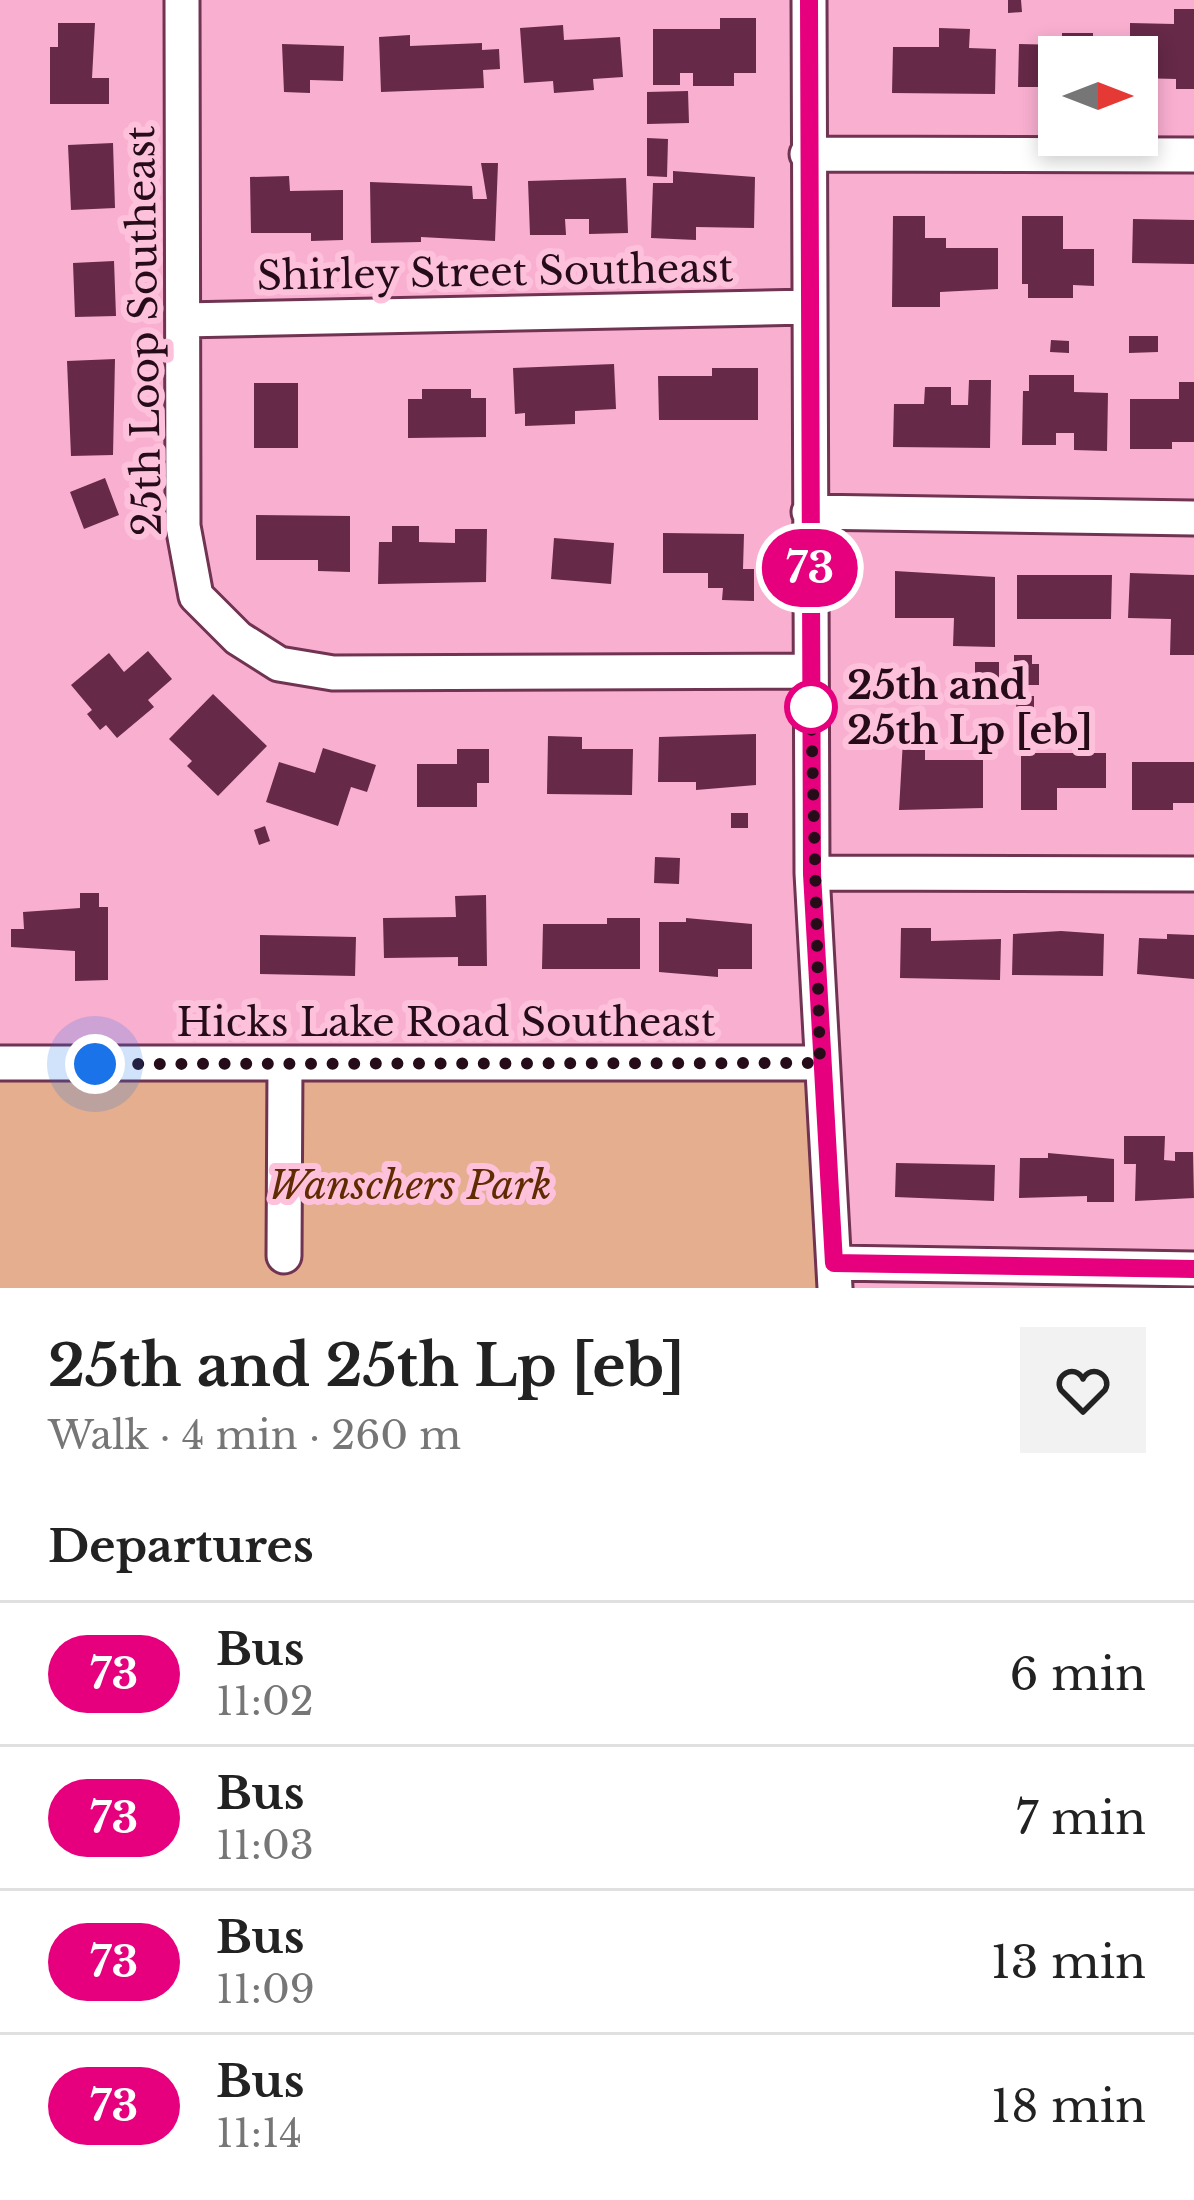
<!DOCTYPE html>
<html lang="en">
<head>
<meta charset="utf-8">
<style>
  :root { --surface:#fff; --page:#f2f2f2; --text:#222; --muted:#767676; --line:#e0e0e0 }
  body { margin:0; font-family:"Libre Baskerville",serif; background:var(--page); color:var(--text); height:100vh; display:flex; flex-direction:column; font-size:45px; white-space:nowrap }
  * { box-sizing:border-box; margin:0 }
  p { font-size:39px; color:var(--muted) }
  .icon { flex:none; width:66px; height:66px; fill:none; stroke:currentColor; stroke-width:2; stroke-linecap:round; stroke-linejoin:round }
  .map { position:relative; height:1288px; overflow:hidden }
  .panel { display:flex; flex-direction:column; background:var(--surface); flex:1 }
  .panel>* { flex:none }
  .badge { padding:0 24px; border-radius:39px; font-size:42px; line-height:78px }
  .needle { width:78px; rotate:90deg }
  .fabs { position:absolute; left:1038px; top:36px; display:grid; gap:24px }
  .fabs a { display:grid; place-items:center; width:120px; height:120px; border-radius:0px; background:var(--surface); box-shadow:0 6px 18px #0003; font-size:60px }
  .you { position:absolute; width:60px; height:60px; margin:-30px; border:9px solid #fff; border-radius:50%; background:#1a73e8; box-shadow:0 0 0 18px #1a73e833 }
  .map>.badge { position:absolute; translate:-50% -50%; box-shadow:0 0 0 6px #fff }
  h2 { padding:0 48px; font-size:45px; line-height:108px }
  .round { display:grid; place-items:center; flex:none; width:126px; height:126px; border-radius:0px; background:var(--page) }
  .overview { display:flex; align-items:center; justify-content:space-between; height:204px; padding:0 48px }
  h1 { font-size:57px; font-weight:700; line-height:90px }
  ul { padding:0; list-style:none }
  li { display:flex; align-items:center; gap:36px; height:144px; padding:0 48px; border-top:3px solid var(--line) }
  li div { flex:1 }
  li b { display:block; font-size:45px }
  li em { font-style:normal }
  li .badge { min-width:132px; font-weight:700; text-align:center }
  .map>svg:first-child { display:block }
</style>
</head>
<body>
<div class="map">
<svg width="1194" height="1288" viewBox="0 0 1194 1288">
  <rect width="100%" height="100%" fill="#f9afd0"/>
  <path fill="#e5ae8e" d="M 0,1081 L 818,1082 L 820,1288 L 0,1288 Z"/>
  <path fill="#662948" d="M 1008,0 L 1021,0 L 1022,12 L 1008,13 Z
    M 1174,9 L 1194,9 L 1194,89 L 1176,89 L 1176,79 L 1137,78 L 1137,57 L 1130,57 L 1130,23 L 1174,24 Z
    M 720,18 L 756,18 L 756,73 L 734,73 L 734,86 L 693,86 L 693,73 L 680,73 L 680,85 L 653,85 L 653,29 L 720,29 Z
    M 58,23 L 95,23 L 92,78 L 109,78 L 109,104 L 50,104 L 50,47 L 58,47 Z
    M 563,25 L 564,40 L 620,37 L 623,77 L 593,79 L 594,90 L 554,93 L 553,81 L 524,83 L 520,28 Z
    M 939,28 L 970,29 L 969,48 L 996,49 L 995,94 L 892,93 L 893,47 L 939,47 Z
    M 1062,33 L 1093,33 L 1093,45 L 1109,45 L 1109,57 L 1059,57 L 1059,87 L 1018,87 L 1019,44 L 1062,45 Z
    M 410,35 L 410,46 L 482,43 L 482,50 L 499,49 L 500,69 L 483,70 L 484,88 L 381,92 L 379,37 Z
    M 282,44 L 344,46 L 343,81 L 310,80 L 310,93 L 284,92 Z
    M 688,91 L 689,123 L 647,124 L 647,92 Z
    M 647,138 L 668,139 L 667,177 L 647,176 Z
    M 113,143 L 115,208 L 71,210 L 68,145 Z
    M 481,163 L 498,163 L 495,241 L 421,237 L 421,242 L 371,243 L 370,182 L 472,186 L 473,199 L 487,199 Z
    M 673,171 L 755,177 L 754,228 L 696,227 L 696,240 L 651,238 L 653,183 L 673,183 Z
    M 289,176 L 290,191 L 343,190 L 343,240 L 311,241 L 311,233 L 251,233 L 250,177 Z
    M 626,178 L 628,233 L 589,234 L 589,219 L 565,219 L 566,235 L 530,235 L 528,181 Z
    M 893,216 L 925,216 L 925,238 L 946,238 L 946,248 L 998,248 L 998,289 L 940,292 L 940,307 L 892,307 Z
    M 1022,216 L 1063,216 L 1063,249 L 1094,249 L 1094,286 L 1073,285 L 1073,298 L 1028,298 L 1028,284 L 1022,284 Z
    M 1133,219 L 1194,220 L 1194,264 L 1132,263 Z
    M 114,261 L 116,316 L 75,317 L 73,263 Z
    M 1129,336 L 1158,336 L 1158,352 L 1129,353 Z
    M 1051,340 L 1069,341 L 1069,353 L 1050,352 Z
    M 115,359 L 113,455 L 71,456 L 67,361 Z
    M 614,364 L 616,409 L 575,411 L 575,424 L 525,426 L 525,413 L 515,414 L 513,368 Z
    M 712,368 L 758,368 L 758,420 L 659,420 L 658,376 L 712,376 Z
    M 1029,375 L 1074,375 L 1074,392 L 1108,393 L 1107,451 L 1074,450 L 1074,433 L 1056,433 L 1056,445 L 1022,445 L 1023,391 L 1029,391 Z
    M 969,380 L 991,380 L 990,448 L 893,447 L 894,404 L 924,404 L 925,387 L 951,387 L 951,405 L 968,405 Z
    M 1179,382 L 1194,382 L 1194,442 L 1172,442 L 1172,449 L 1130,449 L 1130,399 L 1179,399 Z
    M 254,383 L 298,383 L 298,448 L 254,448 Z
    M 422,389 L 471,389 L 471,398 L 486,398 L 486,437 L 408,438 L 408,399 L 422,399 Z
    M 105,478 L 119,515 L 84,529 L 70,492 Z
    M 256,515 L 350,516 L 350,572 L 318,571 L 318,560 L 256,560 Z
    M 392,526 L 419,526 L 419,542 L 455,543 L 455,529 L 487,529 L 486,582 L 378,584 L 379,542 L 392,542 Z
    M 663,533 L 744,534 L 743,569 L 754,569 L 754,601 L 722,600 L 723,588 L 708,588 L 708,573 L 663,573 Z
    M 554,538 L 614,543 L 611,584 L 551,579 Z
    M 895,571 L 995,577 L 995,647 L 953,646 L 954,618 L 895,618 Z
    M 1130,573 L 1194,575 L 1194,655 L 1170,655 L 1171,619 L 1128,618 Z
    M 1017,575 L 1112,575 L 1111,619 L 1017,619 Z
    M 148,651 L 172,679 L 148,700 L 154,707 L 117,738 L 106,725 L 100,730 L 87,714 L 92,710 L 71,685 L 109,653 L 124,672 Z
    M 1014,655 L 1032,655 L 1032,664 L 1039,664 L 1039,685 L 1014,685 Z
    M 975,662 L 999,662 L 999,686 L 975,686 Z
    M 213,694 L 267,746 L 218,796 L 187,766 L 192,761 L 169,739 Z
    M 1017,696 L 1034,696 L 1034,710 L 1016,709 Z
    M 880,729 L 891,729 L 891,746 L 879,746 Z
    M 756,734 L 756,785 L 696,790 L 696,782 L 658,782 L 659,737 Z
    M 548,736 L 582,737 L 582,749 L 633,749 L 632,795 L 547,794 Z
    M 903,740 L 925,740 L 925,760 L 983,760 L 983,808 L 899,810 Z
    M 323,748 L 376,765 L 367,792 L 351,787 L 338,826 L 266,802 L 279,762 L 315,773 Z
    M 457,749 L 489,749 L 489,783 L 477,783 L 477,807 L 417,807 L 417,764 L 457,764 Z
    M 1021,753 L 1106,753 L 1106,788 L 1057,788 L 1057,810 L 1021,810 Z
    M 1132,762 L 1194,762 L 1194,803 L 1173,803 L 1173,810 L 1132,810 Z
    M 731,813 L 748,813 L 748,828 L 731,828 Z
    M 265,826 L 270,841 L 259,845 L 254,830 Z
    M 655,857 L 680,858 L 679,884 L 654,883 Z
    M 80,893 L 99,893 L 99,907 L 108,907 L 108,980 L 75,981 L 75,951 L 11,947 L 11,929 L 24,929 L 23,912 L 80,908 Z
    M 486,895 L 487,966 L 458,966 L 458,957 L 384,958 L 383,918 L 456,917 L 455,896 Z
    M 607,918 L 640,918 L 640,969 L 542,969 L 543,924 L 607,924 Z
    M 686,918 L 752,924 L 752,969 L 718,969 L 718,977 L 659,972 L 659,922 L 686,922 Z
    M 901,928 L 931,928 L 931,941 L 1001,939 L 1000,980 L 900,978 Z
    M 1061,931 L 1104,934 L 1103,976 L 1012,975 L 1013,934 Z
    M 1167,934 L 1194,935 L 1194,979 L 1137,974 L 1139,938 L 1167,939 Z
    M 260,935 L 356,937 L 355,976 L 260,974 Z
    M 1124,1136 L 1165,1136 L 1164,1160 L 1175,1161 L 1175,1152 L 1193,1152 L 1194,1198 L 1135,1201 L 1136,1164 L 1124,1164 Z
    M 1048,1153 L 1114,1159 L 1114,1202 L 1087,1202 L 1087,1196 L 1019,1198 L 1020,1158 L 1048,1158 Z
    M 896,1163 L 995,1165 L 994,1201 L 895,1197 Z"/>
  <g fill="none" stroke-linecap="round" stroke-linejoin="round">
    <g stroke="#703352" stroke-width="39">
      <path id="minor" d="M 182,0 L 183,526 L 196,596 L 238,638 L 279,664 L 333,673 L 811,671
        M 809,0 L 812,873 L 835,1288
        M 807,154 L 1194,155
        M 183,320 L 809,307
        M 809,512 L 1194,518
        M 812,873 L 1194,874
        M 0,1063 L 820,1063
        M 284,1256 L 285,1065
        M 834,1263 L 1194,1269"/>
    </g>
    <use href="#minor" stroke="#fff" stroke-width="33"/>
  </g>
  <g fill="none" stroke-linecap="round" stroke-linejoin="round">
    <g stroke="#fff" stroke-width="27">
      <path id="line" d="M 809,0 L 812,874 L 834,1263 L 1194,1269"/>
    </g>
    <use href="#line" stroke="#e6007e" stroke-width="18"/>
    <path stroke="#260c19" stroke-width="12" stroke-dasharray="0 21.6" d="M 95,1064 L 820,1063 L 811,707"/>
  </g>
  <circle fill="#fff" stroke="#e6007e" stroke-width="6" cx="811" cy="707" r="24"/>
  <g text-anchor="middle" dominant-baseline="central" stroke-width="12" stroke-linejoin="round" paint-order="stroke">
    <g font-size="39" fill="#260c19" stroke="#fec1dc">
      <text transform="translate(495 272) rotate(-1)">Shirley Street Southeast</text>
      <text transform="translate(144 331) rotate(-91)">25th Loop Southeast</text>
      <text x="446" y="1022">Hicks Lake Road Southeast</text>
    </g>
    <g font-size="39" font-weight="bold" fill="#260c19" stroke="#fec1dc" text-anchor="start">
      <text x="847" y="685">25th and<tspan x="847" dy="45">25th Lp [eb]</tspan></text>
    </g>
    <g font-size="39" font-style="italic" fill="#612b01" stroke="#fec1dc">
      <text x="410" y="1185">Wanschers Park</text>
    </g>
  </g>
</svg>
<div class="fabs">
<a><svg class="needle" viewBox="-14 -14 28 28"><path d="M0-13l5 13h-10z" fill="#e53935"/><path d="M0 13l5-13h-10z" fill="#767676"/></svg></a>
</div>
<div class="you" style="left:95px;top:1064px"></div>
<b class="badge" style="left:810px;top:568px;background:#e6007e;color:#fff">73</b>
</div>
<section class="panel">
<div class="overview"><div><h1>25th and 25th Lp [eb]</h1><p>Walk · 4 min · 260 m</p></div><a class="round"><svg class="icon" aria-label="heart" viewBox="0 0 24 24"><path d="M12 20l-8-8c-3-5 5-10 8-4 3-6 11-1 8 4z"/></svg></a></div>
<h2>Departures</h2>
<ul>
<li><span class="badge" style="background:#e6007e;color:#fff">73</span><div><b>Bus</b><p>11:02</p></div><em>6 min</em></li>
<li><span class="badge" style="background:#e6007e;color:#fff">73</span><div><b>Bus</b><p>11:03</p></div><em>7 min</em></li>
<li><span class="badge" style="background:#e6007e;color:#fff">73</span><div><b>Bus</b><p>11:09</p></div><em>13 min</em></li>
<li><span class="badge" style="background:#e6007e;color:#fff">73</span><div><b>Bus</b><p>11:14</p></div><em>18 min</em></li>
</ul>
</section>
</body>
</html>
